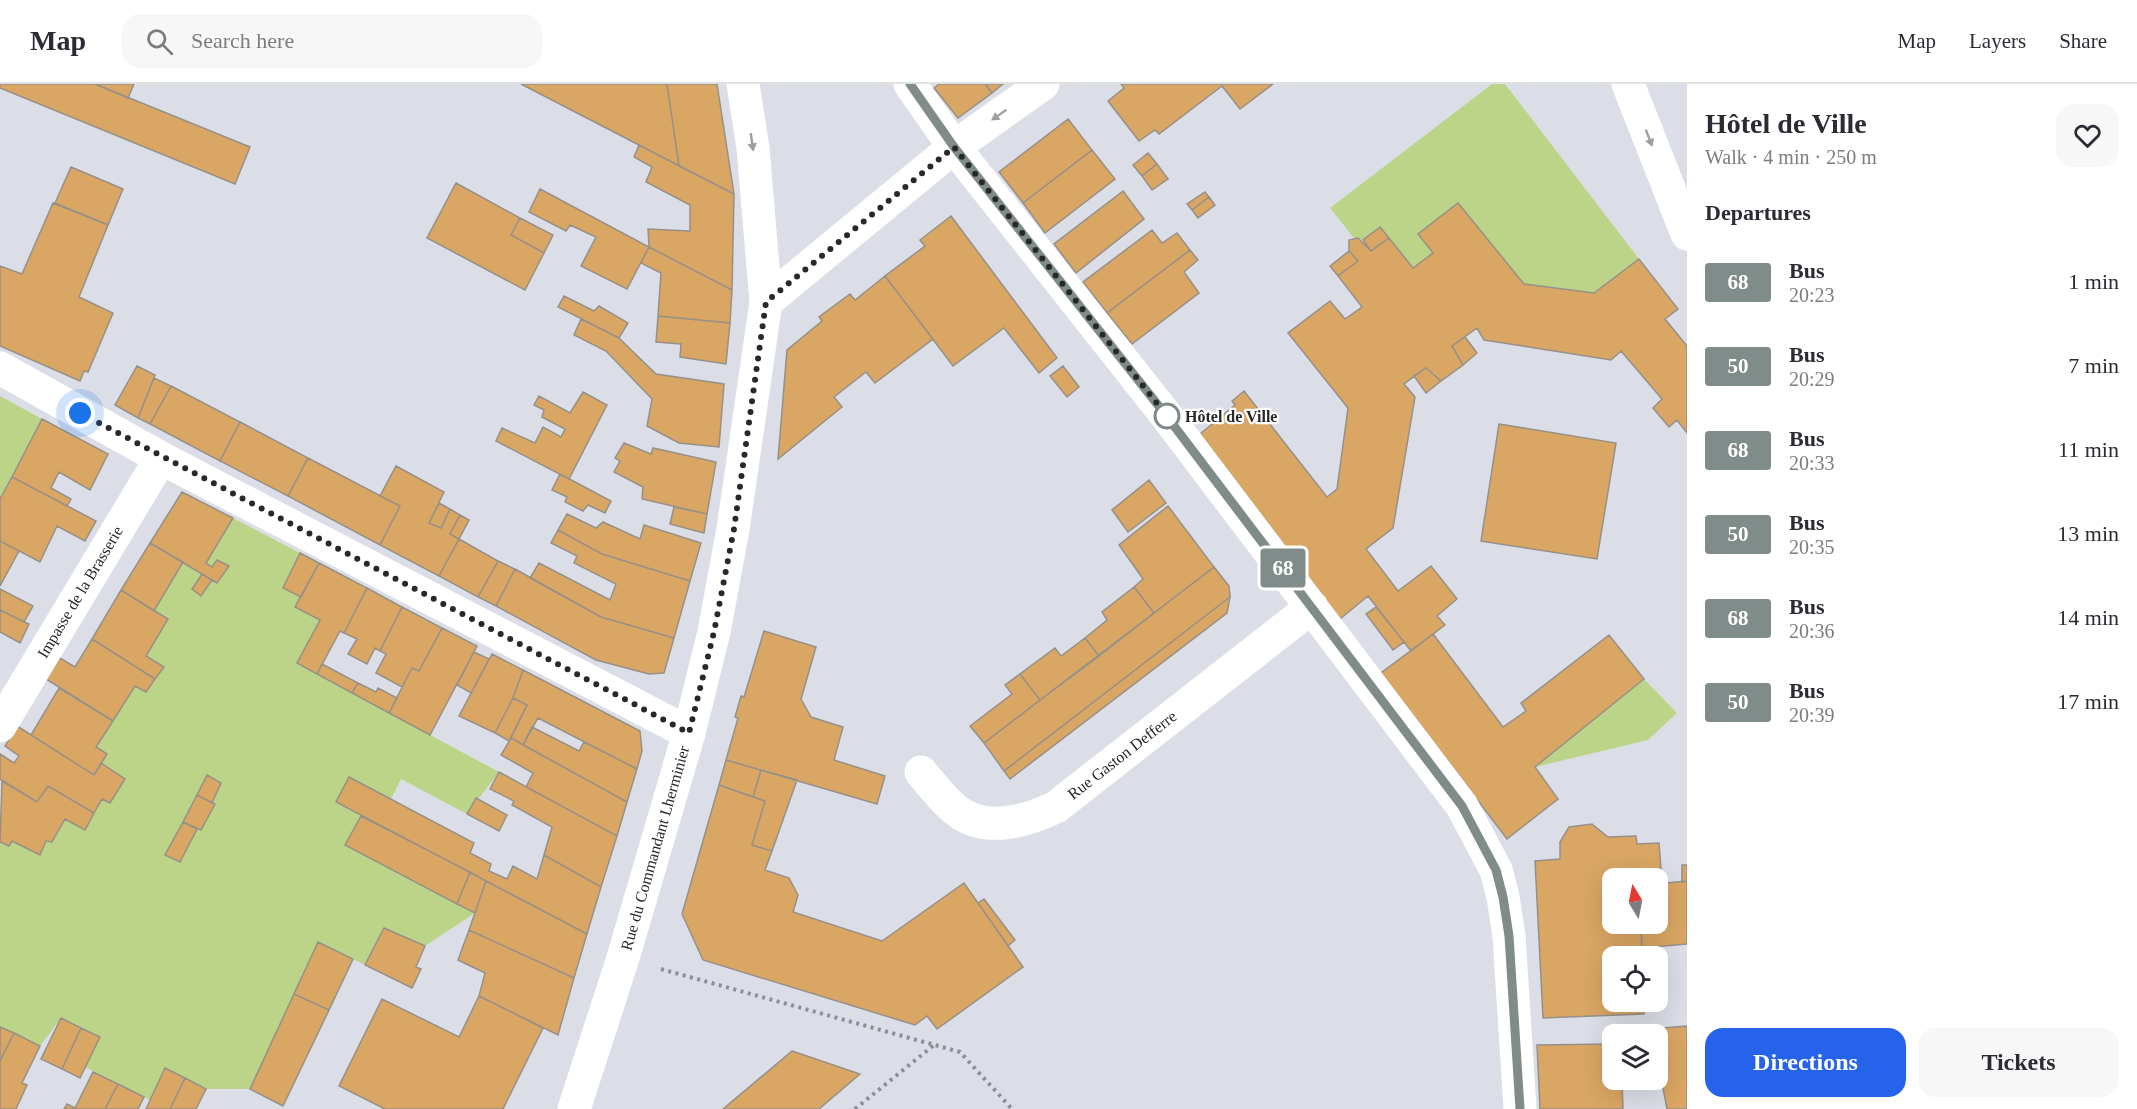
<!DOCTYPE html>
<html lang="en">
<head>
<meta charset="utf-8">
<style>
  :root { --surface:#fff; --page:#f7f7f7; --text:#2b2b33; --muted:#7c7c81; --line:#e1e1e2; --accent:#2563eb }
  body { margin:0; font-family:"Times New Roman",serif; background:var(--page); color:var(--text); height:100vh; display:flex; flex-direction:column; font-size:22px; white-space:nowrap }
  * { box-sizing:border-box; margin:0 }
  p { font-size:20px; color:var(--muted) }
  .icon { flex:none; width:33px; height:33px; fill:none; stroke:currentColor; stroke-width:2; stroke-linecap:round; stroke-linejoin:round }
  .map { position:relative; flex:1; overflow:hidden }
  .side { display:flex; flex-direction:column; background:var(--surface); width:450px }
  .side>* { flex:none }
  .badge { padding:0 12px; border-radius:4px; font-size:21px; line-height:39px }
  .needle { width:39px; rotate:350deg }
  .fabs { position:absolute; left:1602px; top:784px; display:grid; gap:12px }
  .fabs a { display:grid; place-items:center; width:66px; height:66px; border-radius:12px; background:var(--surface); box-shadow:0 6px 24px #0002; font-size:30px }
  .you { position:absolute; width:30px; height:30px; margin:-15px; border:4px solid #fff; border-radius:50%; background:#1a73e8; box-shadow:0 0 0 9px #1a73e833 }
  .map>.badge { position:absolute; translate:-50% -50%; box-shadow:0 0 0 3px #fff }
  h2 { padding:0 18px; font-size:22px; line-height:54px }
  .round { display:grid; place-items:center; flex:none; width:63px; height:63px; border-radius:18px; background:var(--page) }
  .summary { display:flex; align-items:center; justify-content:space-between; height:102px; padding:0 18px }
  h1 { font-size:28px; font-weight:800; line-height:45px }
  .cta { display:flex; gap:12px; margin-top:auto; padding:12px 18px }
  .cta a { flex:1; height:69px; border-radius:18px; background:var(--accent); color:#fff; font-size:24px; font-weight:800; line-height:69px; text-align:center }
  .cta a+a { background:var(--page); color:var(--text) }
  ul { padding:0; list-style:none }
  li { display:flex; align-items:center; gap:18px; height:84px; padding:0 18px }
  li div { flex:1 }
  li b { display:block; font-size:22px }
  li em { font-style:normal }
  li .badge { min-width:66px; font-weight:700; text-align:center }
  header { display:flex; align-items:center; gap:36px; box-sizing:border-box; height:84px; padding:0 30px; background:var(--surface); border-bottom:2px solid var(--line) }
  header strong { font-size:28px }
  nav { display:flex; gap:33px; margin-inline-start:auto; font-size:21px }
  .search { width:420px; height:54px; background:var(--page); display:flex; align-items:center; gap:15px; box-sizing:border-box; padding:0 21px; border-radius:18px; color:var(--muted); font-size:22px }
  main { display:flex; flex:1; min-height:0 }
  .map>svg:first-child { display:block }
</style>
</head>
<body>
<header>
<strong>Map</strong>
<div class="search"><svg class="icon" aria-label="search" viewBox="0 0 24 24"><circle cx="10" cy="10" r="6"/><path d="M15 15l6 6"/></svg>Search here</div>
<nav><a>Map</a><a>Layers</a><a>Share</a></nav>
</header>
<main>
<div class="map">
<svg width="1687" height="1025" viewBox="0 0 1687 1025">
  <rect width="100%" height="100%" fill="#dcdee7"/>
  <path fill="#bcd488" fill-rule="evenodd" d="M 1492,0 L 1505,0 L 1639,175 L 1594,209 L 1524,200 L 1458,119 L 1418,149 L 1433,169 L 1413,184 L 1380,143 L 1363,156 L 1354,154 L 1330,124 Z
    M 0,312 L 42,335 L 0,415 Z
    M 233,434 L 300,469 L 283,504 L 301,513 L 298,524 L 320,536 L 298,580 L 499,688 L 467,730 L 401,695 L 391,715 L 349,693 L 336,718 L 361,732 L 346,761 L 475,829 L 425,862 L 384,844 L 365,881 L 318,858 L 250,1005 L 206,1005 L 165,984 L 150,1016 L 85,983 L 100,953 L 61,934 L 40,962 L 0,943 L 0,758 L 9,762 L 12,757 L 40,771 L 46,757 L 52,758 L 65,735 L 85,746 L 102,715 L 110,719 L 125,695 L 101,679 L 107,670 L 96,663 L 135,602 L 146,608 L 164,583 L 146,572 L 154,527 L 183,478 L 202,490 L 192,505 L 201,511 L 212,496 L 217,499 L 228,482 L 217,476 L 212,483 L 206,479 ZM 207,691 L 221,699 L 212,719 L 215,720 L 201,746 L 197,745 L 179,778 L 166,770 Z
    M 1644,595 L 1677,629 L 1648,656 L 1535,683 Z"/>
  <path fill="#d9a663" stroke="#969089" stroke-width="1.5" d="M 0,0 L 95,0 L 250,63 L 235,100 L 0,4 Z
    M 95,0 L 134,0 L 128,14 Z
    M 521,0 L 667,0 L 679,82 L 639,61 Z
    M 667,0 L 717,0 L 734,110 L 679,82 Z
    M 939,0 L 985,0 L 992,9 L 958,34 L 934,4 Z
    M 985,0 L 1003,0 L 992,9 Z
    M 1121,0 L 1273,0 L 1240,25 L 1222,2 L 1159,50 L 1155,46 L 1139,57 L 1108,17 L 1124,4 Z
    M 1068,35 L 1092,66 L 1023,119 L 999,88 Z
    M 639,61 L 734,110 L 732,206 L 649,163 L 648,145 L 690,147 L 690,121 L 646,98 L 652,83 L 634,73 Z
    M 1092,66 L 1115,95 L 1045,149 L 1023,119 Z
    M 1148,69 L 1157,80 L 1142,92 L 1133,81 Z
    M 1157,80 L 1168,95 L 1152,106 L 1142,92 Z
    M 71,83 L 123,105 L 108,141 L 55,119 Z
    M 456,99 L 520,134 L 511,151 L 544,169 L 525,206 L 427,154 Z
    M 540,105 L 649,163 L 627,205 L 581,182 L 596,153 L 570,141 L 566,147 L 529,128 Z
    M 1123,107 L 1144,135 L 1076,189 L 1054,160 Z
    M 1205,108 L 1209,113 L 1192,126 L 1187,120 Z
    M 1209,113 L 1215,121 L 1198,134 L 1192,126 Z
    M 53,119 L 108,141 L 79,213 L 113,229 L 88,288 L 84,287 L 80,297 L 0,262 L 0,182 L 22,190 Z
    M 1458,119 L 1524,200 L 1594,209 L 1639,175 L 1678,225 L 1665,235 L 1687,262 L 1687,349 L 1677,336 L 1669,343 L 1653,324 L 1662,315 L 1621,267 L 1611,276 L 1484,256 L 1477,244 L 1452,262 L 1463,281 L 1441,297 L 1426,284 L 1404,300 L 1415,313 L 1393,444 L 1366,465 L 1398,507 L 1431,482 L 1457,515 L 1437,532 L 1445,541 L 1411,567 L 1368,512 L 1340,535 L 1200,350 L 1235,321 L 1232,317 L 1244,307 L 1327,413 L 1337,405 L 1348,324 L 1288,249 L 1330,217 L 1345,235 L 1362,223 L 1338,192 L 1358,177 L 1349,167 L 1349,156 L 1358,154 L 1371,167 L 1389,154 L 1413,184 L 1433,169 L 1418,150 Z
    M 951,132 L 1057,274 L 1039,289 L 1004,244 L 953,282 L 885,192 L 925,162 L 920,156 Z
    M 520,134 L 553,151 L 544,169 L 511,151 Z
    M 1380,143 L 1389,154 L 1371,167 L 1363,156 Z
    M 1152,146 L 1162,159 L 1177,149 L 1190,166 L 1107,229 L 1083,198 Z
    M 649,163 L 732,206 L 730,239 L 658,232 L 661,189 L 641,179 Z
    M 1190,166 L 1198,176 L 1184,188 L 1199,209 L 1132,260 L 1107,229 Z
    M 1349,167 L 1358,177 L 1338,192 L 1330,182 Z
    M 885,192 L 933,255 L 875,299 L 866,288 L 834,313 L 842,323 L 778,375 L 787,266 L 822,237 L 819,233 L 850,210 L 855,216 Z
    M 564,212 L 594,227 L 599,222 L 628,239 L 619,254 L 558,223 Z
    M 658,232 L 730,239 L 726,280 L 680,273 L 681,260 L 656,258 Z
    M 581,235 L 619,254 L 656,290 L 724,300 L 719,363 L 679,359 L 647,342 L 652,315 L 606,267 L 574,251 Z
    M 1465,253 L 1477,269 L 1463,281 L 1452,262 Z
    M 137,282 L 155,291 L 138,334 L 115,321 Z
    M 1063,282 L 1079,303 L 1067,313 L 1050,292 Z
    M 1426,284 L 1441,297 L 1426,309 L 1414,292 Z
    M 154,294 L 171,302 L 150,340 L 138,334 Z
    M 171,302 L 240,338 L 220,377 L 150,340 Z
    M 583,308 L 607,321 L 569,395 L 496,357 L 502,344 L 535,359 L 543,343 L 561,353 L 565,345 L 542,333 L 544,326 L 534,321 L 539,312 L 570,329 Z
    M 42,335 L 108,370 L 90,406 L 59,388 L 51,404 L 71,415 L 67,422 L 12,393 Z
    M 240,338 L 308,374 L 288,412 L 220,377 Z
    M 1499,340 L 1616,359 L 1597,475 L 1481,457 Z
    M 624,359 L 651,370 L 653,364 L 716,378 L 707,430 L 642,415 L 643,403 L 614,388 L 620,377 L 615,374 Z
    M 308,374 L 400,422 L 380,461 L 288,412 Z
    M 396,382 L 444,408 L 429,439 L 441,444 L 450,425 L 460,431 L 450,450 L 459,455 L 439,492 L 380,461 L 400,422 L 380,412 Z
    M 560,390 L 611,417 L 605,429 L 588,421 L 583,427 L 565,418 L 567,413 L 552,406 Z
    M 12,393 L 96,437 L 85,457 L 57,442 L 40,478 L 0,457 L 0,415 Z
    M 1149,396 L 1166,419 L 1128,448 L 1112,426 Z
    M 182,408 L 233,434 L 206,479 L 212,483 L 217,476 L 229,482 L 217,499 L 150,459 Z
    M 439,419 L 450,425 L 441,444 L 429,439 Z
    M 1168,422 L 1214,483 L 1154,529 L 1134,503 L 1143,495 L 1119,461 Z
    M 674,423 L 707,430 L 704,449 L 670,440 Z
    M 567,430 L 596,444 L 603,438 L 640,455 L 644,441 L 701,459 L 690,497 L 602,470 L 558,446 Z
    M 460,431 L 469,436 L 459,455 L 450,450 Z
    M 558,446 L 602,470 L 690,497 L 674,554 L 601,533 L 530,494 L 539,479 L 610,516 L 616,500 L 574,479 L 577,472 L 551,459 Z
    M 459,455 L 498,477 L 478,513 L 439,492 Z
    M 0,457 L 19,467 L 0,502 Z
    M 150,459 L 183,478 L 154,527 L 121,506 Z
    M 300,469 L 319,479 L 301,513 L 283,504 Z
    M 498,477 L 515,485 L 496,522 L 478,513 Z
    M 319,479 L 367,504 L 344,549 L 340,547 L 317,590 L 297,579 L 320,536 L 295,523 Z
    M 1214,483 L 1229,502 L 1230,513 L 1004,687 L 984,659 Z
    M 515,485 L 601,533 L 674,554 L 664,589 L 649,590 L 596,576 L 496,522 Z
    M 202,490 L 212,496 L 201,512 L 192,505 Z
    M 1134,503 L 1154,529 L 1099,572 L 1085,554 L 1107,536 L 1102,528 Z
    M 367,504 L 402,523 L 380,567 L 375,564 L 367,580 L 348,570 L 357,555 L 344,549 Z
    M 0,505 L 33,522 L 24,538 L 0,526 Z
    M 121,506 L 168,535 L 146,572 L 164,583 L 155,595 L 92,555 Z
    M 1230,513 L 1227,529 L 1010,695 L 1004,687 Z
    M 402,523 L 442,544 L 419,587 L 412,584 L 402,603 L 376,589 L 386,570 L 380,567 Z
    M 1376,523 L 1404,558 L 1393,566 L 1366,530 Z
    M 0,526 L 29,540 L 20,559 L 0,548 Z
    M 442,544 L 477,562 L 430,651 L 389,629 L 412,584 L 419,587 Z
    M 764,547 L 816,563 L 801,615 L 811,633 L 843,643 L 834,676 L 885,692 L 877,720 L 726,676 L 738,634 L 735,633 L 741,612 L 744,613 Z
    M 1433,550 L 1503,643 L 1526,627 L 1521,619 L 1609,551 L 1644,595 L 1535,683 L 1558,715 L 1507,755 L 1381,589 Z
    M 1085,554 L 1099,572 L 1040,616 L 1020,590 L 1055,564 L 1061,572 Z
    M 92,555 L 155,595 L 146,608 L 135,602 L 113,637 L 46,595 L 60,574 L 75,583 Z
    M 474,568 L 489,575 L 471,609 L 457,601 Z
    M 492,570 L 523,586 L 513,614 L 495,649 L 459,632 Z
    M 322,580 L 358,599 L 352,609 L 317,590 Z
    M 523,586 L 640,647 L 642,667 L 637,685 L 538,634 L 523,661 L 511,654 L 527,621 L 513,614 Z
    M 1020,590 L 1040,616 L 984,659 L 970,642 L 1012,610 L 1005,601 Z
    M 358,599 L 376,608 L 378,604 L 397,614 L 389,629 L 352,609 Z
    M 59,604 L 113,637 L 96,663 L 107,670 L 94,691 L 31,651 Z
    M 513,614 L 527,621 L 509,657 L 495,649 Z
    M 17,642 L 94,691 L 101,679 L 125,695 L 110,719 L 102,715 L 94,729 L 48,702 L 37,718 L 0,695 L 0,670 L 14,679 L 19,672 L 5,662 Z
    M 532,643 L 579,667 L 584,658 L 637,685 L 627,718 L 523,661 Z
    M 511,654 L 627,718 L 617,752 L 526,703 L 533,689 L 501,671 Z
    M 726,676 L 761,686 L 753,713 L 719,701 Z
    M 761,686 L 797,696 L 772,767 L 752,761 L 765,717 L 753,713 Z
    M 499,688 L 617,752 L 601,803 L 544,771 L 552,743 L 512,721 L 514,717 L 490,705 Z
    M 207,691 L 221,699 L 212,719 L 197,711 Z
    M 349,693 L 474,759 L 470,769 L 491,780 L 489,787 L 507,795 L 513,782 L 537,795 L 544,771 L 601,803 L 587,850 L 336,718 Z
    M 2,697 L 37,718 L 48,702 L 94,729 L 85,746 L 65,735 L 52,758 L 46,757 L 40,771 L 12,757 L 9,762 L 0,758 Z
    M 719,701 L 765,717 L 752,761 L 772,767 L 765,786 L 789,794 L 798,811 L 793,828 L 882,857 L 964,799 L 1023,883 L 937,945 L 927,932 L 915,941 L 902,937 L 703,876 L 682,830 Z
    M 197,711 L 215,720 L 201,746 L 183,738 Z
    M 476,714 L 507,731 L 499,747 L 467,730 Z
    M 361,732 L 470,788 L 457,820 L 345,761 Z
    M 183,738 L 197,745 L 180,778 L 165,771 Z
    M 1592,740 L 1608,753 L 1636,752 L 1637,760 L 1659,759 L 1662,799 L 1666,799 L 1665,832 L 1658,832 L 1658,795 L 1612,795 L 1612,840 L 1641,840 L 1642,873 L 1612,873 L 1612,918 L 1644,918 L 1644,930 L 1543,934 L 1535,777 L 1560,775 L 1560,758 L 1569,743 Z
    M 1682,781 L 1687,781 L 1687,797 L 1682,798 Z
    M 470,788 L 486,797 L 475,829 L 457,820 Z
    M 486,797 L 587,850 L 574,894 L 469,846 Z
    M 1687,797 L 1687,860 L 1642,864 L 1641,840 L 1658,840 L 1658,832 L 1665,832 L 1666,799 Z
    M 984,815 L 1015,856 L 1008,862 L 978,819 Z
    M 384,844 L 425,862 L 416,883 L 421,885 L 412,904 L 365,881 Z
    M 469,846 L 574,894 L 558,951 L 479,912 L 485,889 L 458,876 Z
    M 318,858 L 353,875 L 329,926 L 294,910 Z
    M 294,910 L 329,926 L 283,1022 L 250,1005 Z
    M 479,912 L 543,944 L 503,1025 L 385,1025 L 339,1002 L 382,915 L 459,953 Z
    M 61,934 L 81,944 L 62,985 L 41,975 Z
    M 1687,942 L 1687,1025 L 1667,1025 L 1658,979 L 1658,951 L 1652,951 L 1650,945 Z
    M 0,943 L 14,949 L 0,977 Z
    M 81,944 L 100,953 L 80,994 L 62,985 Z
    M 14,949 L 40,962 L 22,999 L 27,1001 L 16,1025 L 0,1025 L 0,977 Z
    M 1612,960 L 1612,996 L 1622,996 L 1623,1025 L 1540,1025 L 1537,961 Z
    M 792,967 L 860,990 L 819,1025 L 723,1025 Z
    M 165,984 L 185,994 L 170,1025 L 146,1025 Z
    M 93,988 L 118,1000 L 105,1025 L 64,1025 L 67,1020 L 75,1024 Z
    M 185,994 L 206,1005 L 196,1025 L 170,1025 Z
    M 118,1000 L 144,1013 L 138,1025 L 105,1025 Z"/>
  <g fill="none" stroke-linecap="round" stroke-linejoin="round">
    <path stroke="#8d8e95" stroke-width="4" stroke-dasharray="3 4.5" stroke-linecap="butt" d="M 661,885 L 960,968 L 1012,1025
      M 855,1025 L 934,961"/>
    <path stroke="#fff" stroke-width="33" d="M 910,0 L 954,63 L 1165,330 L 1462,722 L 1496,786 L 1503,813 L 1509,852 L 1520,1025
      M 1628,0 L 1687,150
      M 766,218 L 954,63 L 1043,0
      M 0,284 L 161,374 L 689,649
      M 0,642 L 161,374
      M 921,688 C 932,701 943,716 956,726 C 985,750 1027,737 1056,723 L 1312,523
      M 574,1025 L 623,874 L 689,649 L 714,548 L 733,445 L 766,218 L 753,64 L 743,0"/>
  </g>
  <defs><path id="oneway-solid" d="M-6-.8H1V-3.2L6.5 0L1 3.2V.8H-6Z" transform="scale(1.5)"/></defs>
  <g fill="#9e9ea0">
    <use href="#oneway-solid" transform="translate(999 31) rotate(145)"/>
    <use href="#oneway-solid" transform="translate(1649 54) rotate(69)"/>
    <use href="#oneway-solid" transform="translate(752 58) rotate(82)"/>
  </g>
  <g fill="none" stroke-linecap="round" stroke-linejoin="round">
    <g stroke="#fff" stroke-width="14">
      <path id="line" d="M 910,0 L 954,63 L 1165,330 L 1462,722 L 1496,786 L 1503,813 L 1509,852 L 1520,1025"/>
    </g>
    <use href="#line" stroke="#808c89" stroke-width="9"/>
    <path stroke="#27282b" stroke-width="6" stroke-dasharray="0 10.8" d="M 80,329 L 689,649 L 714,548 L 734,445 L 766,218 L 954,63 L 1167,332"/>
  </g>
  <circle fill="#fff" stroke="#808c89" stroke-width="3" cx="1167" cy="332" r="12"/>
  <g text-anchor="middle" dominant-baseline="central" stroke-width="4.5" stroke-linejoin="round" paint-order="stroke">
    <g font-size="16" font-weight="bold" fill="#27282b" stroke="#fff" text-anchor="start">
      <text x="1185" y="332">Hôtel de Ville</text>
    </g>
    <g font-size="16" fill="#27282b" stroke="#fff">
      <text transform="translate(80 508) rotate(-59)">Impasse de la Brasserie</text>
      <text transform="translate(1122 671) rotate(-38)">Rue Gaston Defferre</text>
      <text transform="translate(655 764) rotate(-74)">Rue du Commandant Lherminier</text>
    </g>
  </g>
</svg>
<div class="fabs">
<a><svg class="needle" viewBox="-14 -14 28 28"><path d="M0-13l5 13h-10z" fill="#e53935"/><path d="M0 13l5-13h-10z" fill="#7c7c81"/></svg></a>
<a><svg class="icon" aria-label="locate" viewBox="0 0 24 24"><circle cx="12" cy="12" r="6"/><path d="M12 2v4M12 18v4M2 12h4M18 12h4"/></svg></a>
<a><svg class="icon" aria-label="layers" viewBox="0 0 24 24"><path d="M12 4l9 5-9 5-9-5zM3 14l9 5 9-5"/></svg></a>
</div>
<div class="you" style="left:80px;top:329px"></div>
<b class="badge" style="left:1283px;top:484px;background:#808c89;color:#fff">68</b>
</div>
<section class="side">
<div class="summary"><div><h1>Hôtel de Ville</h1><p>Walk · 4 min · 250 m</p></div><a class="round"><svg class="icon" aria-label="heart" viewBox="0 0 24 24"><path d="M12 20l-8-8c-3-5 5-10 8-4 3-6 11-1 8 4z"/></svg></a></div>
<h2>Departures</h2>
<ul>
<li><span class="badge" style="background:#808c89;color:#fff">68</span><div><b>Bus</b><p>20:23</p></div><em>1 min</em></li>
<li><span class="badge" style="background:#808c89;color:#fff">50</span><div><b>Bus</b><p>20:29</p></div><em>7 min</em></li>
<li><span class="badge" style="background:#808c89;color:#fff">68</span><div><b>Bus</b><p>20:33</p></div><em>11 min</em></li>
<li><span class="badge" style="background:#808c89;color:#fff">50</span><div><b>Bus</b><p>20:35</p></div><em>13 min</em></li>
<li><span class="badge" style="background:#808c89;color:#fff">68</span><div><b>Bus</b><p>20:36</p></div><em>14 min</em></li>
<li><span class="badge" style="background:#808c89;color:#fff">50</span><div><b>Bus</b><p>20:39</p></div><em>17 min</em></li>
</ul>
<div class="cta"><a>Directions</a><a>Tickets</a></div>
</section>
</main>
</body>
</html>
